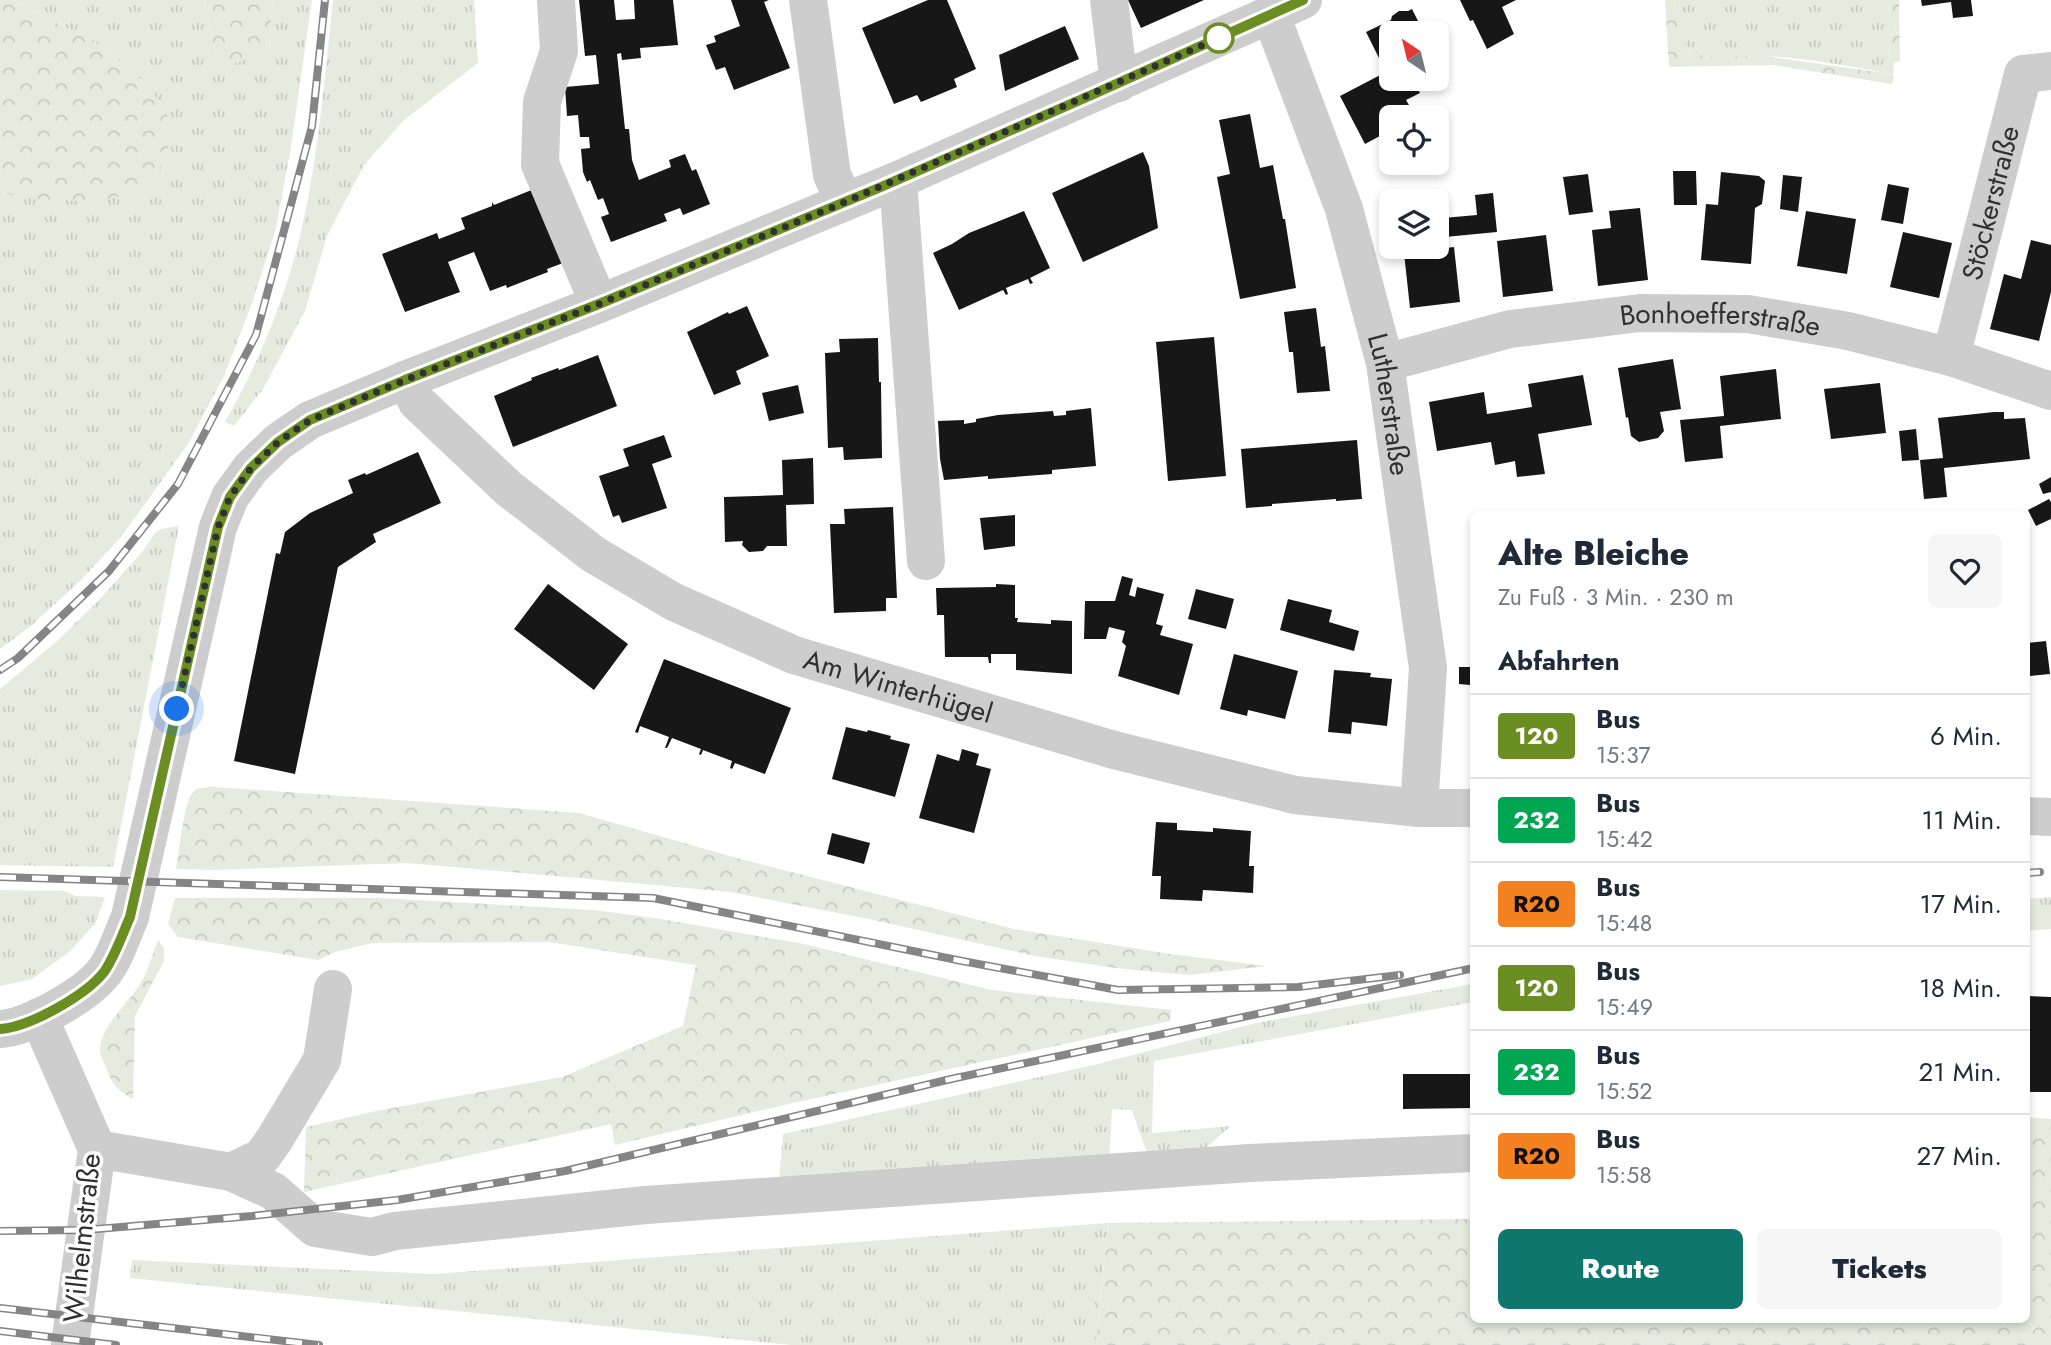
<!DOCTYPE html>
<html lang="de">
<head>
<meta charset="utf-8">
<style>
  :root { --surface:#fff; --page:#f6f6f7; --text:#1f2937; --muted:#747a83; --line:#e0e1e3; --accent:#0f766e }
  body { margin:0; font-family:Jost,sans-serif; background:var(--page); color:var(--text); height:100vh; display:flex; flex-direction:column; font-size:26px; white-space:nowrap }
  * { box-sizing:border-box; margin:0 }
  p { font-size:23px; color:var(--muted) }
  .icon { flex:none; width:38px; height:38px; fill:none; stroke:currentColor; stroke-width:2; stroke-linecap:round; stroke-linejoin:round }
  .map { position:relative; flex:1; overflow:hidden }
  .panel { position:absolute; left:1470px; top:511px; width:560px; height:812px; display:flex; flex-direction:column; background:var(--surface); border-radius:10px; box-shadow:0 4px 10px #0003 }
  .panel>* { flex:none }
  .badge { padding:0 14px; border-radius:5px; font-size:24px; line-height:46px }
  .needle { width:46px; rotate:325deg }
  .controls { position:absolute; left:1379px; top:21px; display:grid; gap:14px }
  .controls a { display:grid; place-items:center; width:70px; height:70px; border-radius:10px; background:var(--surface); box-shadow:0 4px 10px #0003; font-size:35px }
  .you { position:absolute; width:35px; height:35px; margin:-18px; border:5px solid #fff; border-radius:50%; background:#1a73e8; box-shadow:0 0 0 10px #1a73e833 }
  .map>.badge { position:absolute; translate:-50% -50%; box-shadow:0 0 0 4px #fff }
  h2 { padding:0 28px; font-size:26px; line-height:63px }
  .round { display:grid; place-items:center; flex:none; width:74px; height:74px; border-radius:10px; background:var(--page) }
  .summary { display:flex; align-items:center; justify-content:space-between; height:119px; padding:0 28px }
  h1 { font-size:33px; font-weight:800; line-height:52px }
  .button { display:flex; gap:14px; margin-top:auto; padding:14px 28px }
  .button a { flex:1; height:80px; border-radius:10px; background:var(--accent); color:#fff; font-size:28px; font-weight:800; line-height:80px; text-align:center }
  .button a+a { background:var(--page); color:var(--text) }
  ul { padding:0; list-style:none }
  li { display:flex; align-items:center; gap:21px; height:84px; padding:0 28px; border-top:2px solid var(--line) }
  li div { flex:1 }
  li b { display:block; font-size:26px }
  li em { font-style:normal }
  li .badge { min-width:77px; font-weight:700; text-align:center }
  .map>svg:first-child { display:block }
</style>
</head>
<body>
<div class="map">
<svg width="2051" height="1345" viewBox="0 0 2051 1345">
  <defs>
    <pattern id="grass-tufts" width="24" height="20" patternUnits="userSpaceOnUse" patternTransform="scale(1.75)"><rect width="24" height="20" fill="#e5ecdf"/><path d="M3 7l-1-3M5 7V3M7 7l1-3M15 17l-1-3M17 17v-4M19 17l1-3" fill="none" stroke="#c5cbc0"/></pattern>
    <pattern id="forest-crowns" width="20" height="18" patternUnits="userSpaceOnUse" patternTransform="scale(1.75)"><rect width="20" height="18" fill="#e5ecdf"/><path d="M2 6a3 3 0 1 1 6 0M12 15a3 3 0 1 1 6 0" fill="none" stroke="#c5cbc0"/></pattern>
  </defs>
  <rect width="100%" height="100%" fill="#fff"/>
  <path fill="url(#grass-tufts)" d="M 13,0 L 204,0 L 216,58 L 269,51 L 273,0 L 312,0 L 290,153 L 275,232 L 251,306 L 224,376 L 188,444 L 121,537 L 79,582 L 32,625 L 0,649 L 0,191 L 16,197 L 162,105 L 141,80 L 102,47 Z
    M 333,0 L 474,0 L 478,63 L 404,120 L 364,165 L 327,236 L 305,311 L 263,389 L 234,426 L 225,422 C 260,361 288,292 303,223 C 319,150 325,74 333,0 Z
    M 1679,0 L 1889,0 L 1890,18 L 1895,21 L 1894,34 L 1890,34 L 1889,59 L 1894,63 L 1893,75 C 1852,66 1806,58 1764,56 C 1743,55 1708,63 1690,51 C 1677,42 1680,14 1679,0 Z
    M 179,526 L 113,867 L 0,865 L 0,689 L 56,642 L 99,600 L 143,551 L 155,533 L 161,529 Z
    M 0,890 L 64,891 L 76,896 L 105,897 L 95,924 L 69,952 L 32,979 L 0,986 Z
    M 2051,897 L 2051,929 L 2027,931 L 2027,899 Z
    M 1473,984 L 1473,1002 L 1154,1061 L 1152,1133 L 1231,1126 L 1202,1151 L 1147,1153 L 1132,1110 L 1112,1109 L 1109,1163 L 779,1180 L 783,1134 L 1094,1065 L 1256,1023 Z
    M 1108,1223 L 1096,1345 L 791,1345 L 130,1278 L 132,1260 L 434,1274 Z"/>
  <path fill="url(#forest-crowns)" d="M 0,0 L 13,0 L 102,47 L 141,80 L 162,105 L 175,130 L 157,176 L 139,193 L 87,202 L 16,197 L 0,191 Z
    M 204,0 L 273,0 L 269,51 L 233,64 L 216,58 Z
    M 1665,0 L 1679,0 L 1682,40 L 1689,51 L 1707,57 L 1764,56 L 1878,72 L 1893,75 L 1894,77 L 1892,84 L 1774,65 L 1669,67 Z
    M 1889,0 L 1899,0 L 1900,61 L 1894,63 L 1889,60 L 1890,35 L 1894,34 L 1895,21 L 1890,19 Z
    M 215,787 L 579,813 L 733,857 L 1014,929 L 1170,954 L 1267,966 L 1188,975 L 1116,968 L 1035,956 L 869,919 L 730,892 L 567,877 L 406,863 L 212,870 L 176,869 C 179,854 184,801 193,792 C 198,787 208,787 215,787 Z
    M 175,898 L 380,898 L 594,910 L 655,918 L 804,944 L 992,990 L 1171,1010 L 1170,1021 L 784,1105 L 615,1145 L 611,1124 L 304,1192 L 306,1127 L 376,1111 L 562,1077 L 683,1026 L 696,965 L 549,942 L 372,943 L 335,952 L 318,960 L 178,937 L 168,924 Z
    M 158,940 L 164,948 L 164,961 L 135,1016 L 133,1099 C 117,1090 112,1085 106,1067 C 104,1062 100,1056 100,1051 C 99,1029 127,1004 139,986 C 148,972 152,956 158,940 Z
    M 2027,1117 L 2051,1119 L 2051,1345 L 1096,1345 L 1108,1223 L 1473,1219 L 1474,1320 L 2026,1320 Z"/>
  <path fill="#171717" d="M 579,0 L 614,0 L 616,20 L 635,19 L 634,0 L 673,0 L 678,45 L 640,48 L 641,58 L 622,60 L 621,53 L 617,54 L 625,129 L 629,129 L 632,160 L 639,180 L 671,167 L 669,160 L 685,154 L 692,171 L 696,169 L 710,204 L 683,215 L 680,208 L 664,214 L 667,221 L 611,242 L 601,217 L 609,214 L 603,198 L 598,200 L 590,180 L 587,182 L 583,172 L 581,149 L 590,148 L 589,137 L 580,137 L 578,115 L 567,116 L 565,87 L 599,84 L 596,55 L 585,56 Z
    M 731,0 L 769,0 L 764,2 L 790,68 L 734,90 L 725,67 L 716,70 L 706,45 L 716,42 L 714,36 L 740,26 Z
    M 928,0 L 947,0 L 976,69 L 954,79 L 957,87 L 921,102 L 917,95 L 894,104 L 862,28 Z
    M 1128,0 L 1204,0 L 1141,28 Z
    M 1460,0 L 1516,0 L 1502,7 L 1514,34 L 1487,49 L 1473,20 L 1470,21 Z
    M 1921,0 L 1971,0 L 1973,16 L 1953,18 L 1951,2 L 1922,6 Z
    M 1412,9 L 1424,33 L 1391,33 L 1391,79 L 1412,79 L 1420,93 L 1406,100 L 1416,117 L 1391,117 L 1391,130 L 1365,144 L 1340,96 L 1386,72 L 1366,32 L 1391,20 L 1392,16 L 1399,11 L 1408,11 Z
    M 1065,26 L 1079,59 L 1005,91 L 999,55 Z
    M 1250,114 L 1260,168 L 1273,165 L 1283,219 L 1285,219 L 1296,288 L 1240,299 L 1217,177 L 1230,174 L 1219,120 Z
    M 1143,152 L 1149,166 L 1158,228 L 1083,262 L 1052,193 Z
    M 1673,171 L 1696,171 L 1697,205 L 1674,205 Z
    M 1721,172 L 1759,176 L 1765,181 L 1762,204 L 1755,208 L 1751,264 L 1701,260 L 1706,204 L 1718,205 Z
    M 1588,174 L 1593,212 L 1569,215 L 1563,177 Z
    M 1783,175 L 1802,177 L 1798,212 L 1780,209 Z
    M 1888,184 L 1909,188 L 1903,224 L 1881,220 Z
    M 534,189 L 563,263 L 547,269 L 548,272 L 507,288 L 506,285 L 490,291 L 474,252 L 448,262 L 460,292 L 405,312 L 382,254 L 437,233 L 439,239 L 465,229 L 461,218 L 492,206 L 492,202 L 494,205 Z
    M 1493,193 L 1497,232 L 1445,237 L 1443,218 L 1477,215 L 1475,195 Z
    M 1640,208 L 1648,280 L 1598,286 L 1592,230 L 1611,228 L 1609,211 Z
    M 1024,211 L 1050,268 L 1030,278 L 1033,283 L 1030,284 L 1028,279 L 1006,288 L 1008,294 L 1006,295 L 1003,290 L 959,310 L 933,253 L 952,244 L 969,233 Z
    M 1806,211 L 1856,219 L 1847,274 L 1797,266 Z
    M 1903,232 L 1952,243 L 1939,298 L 1890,287 Z
    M 1546,235 L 1553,291 L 1503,297 L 1497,241 Z
    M 2031,240 L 2051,245 L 2051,292 L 2039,341 L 1990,329 L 2004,274 L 2021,279 Z
    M 1454,247 L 1460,302 L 1410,308 L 1404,253 Z
    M 747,306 L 769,356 L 736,371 L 741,384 L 714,395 L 687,332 L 728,312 L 729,314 Z
    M 1316,308 L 1321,347 L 1325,346 L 1330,391 L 1297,393 L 1293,352 L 1289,352 L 1284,312 Z
    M 1214,337 L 1226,476 L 1168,481 L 1156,342 Z
    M 878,338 L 879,382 L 881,382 L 882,458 L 844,460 L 843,447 L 828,448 L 825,353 L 840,352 L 839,339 Z
    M 598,355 L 617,406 L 513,447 L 494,396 L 532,380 L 531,378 L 558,368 L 559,370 Z
    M 1673,359 L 1681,409 L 1660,412 L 1664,431 L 1658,438 L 1639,442 L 1631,436 L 1628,417 L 1626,418 L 1618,368 Z
    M 1776,369 L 1781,419 L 1720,426 L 1723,458 L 1685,462 L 1680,420 L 1724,416 L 1720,376 Z
    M 1583,375 L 1592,425 L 1538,434 L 1545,474 L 1517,477 L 1515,461 L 1495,465 L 1491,442 L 1437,451 L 1429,402 L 1484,392 L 1487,414 L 1532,407 L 1528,384 Z
    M 1880,383 L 1886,433 L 1831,439 L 1824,389 Z
    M 798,385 L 804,413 L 769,421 L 762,393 Z
    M 1091,408 L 1096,466 L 1052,470 L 1052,474 L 988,479 L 988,476 L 944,480 L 940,459 L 938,421 L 964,420 L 964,424 L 976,422 L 976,419 L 998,415 L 1053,411 L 1054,416 L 1066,415 L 1066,411 Z
    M 1994,412 L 2004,412 L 2004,419 L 2025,418 L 2030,459 L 1944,468 L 1947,497 L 1924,499 L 1920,460 L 1943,458 L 1938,418 Z
    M 1916,429 L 1919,460 L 1902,461 L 1899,431 Z
    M 664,435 L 672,457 L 652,464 L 667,508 L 622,523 L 619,515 L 613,517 L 599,476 L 629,466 L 623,449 Z
    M 1357,440 L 1362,499 L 1336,501 L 1336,499 L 1272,504 L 1272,506 L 1246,508 L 1241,449 Z
    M 418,452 L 441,503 L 373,534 L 376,542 L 338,567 L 295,774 L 234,761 L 276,553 L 280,554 L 285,532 L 310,513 L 353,493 L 348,480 L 365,473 L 366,475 Z
    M 813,458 L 814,504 L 786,505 L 787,546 L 767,546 L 763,551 L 749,552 L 742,545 L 743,541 L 725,542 L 724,497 L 783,495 L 782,460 Z
    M 2051,477 L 2051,492 L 2043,494 L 2039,484 Z
    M 2049,499 L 2051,502 L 2051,519 L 2036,526 L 2028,510 Z
    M 893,507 L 897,598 L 886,598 L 886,611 L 834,613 L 830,524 L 845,524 L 844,509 Z
    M 1015,515 L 1015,546 L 984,550 L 980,518 Z
    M 1122,576 L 1133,579 L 1129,595 L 1135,597 L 1137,587 L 1164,594 L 1156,624 L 1163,626 L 1160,635 L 1193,644 L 1179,695 L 1118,676 L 1126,646 L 1122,642 L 1125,631 L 1109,627 L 1106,639 L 1084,639 L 1085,601 L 1115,601 Z
    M 548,584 L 628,644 L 594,690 L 514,629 Z
    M 996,584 L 1015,585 L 1015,618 L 1018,618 L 1017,622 L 1051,624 L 1051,620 L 1072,621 L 1072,674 L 1016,670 L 1016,654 L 991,654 L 991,663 L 989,663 L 988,657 L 945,657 L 944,615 L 937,615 L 936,588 L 996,587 Z
    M 1196,589 L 1234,599 L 1226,629 L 1188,619 Z
    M 1288,599 L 1332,610 L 1329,622 L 1359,631 L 1354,651 L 1280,630 Z
    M 2046,641 L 2050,674 L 2030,676 L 2028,657 L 2026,657 L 2027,643 Z
    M 1471,649 L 1474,649 L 1474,701 L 1470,701 L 1470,685 L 1459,684 L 1459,667 L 1471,667 Z
    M 1234,654 L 1298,671 L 1285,719 L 1248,710 L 1247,716 L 1220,709 Z
    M 664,659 L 791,708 L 765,774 L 735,763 L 732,769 L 730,768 L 732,761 L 703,750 L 701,755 L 699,754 L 701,749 L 672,738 L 667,748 L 665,748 L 669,737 L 640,726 L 638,733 L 635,732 Z
    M 1334,670 L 1371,673 L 1370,677 L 1392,679 L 1387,726 L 1352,722 L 1351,734 L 1328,732 Z
    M 846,727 L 867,732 L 868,730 L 891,736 L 890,739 L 910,744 L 895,797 L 832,779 Z
    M 962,749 L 979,754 L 976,765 L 991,769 L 974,833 L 919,818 L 937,754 L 959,761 Z
    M 1156,822 L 1177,823 L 1177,830 L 1213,832 L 1213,828 L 1251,831 L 1249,866 L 1254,866 L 1253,893 L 1203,890 L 1202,901 L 1160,899 L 1161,876 L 1152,876 Z
    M 832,833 L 870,843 L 864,864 L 827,854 Z
    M 2026,996 L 2051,997 L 2051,1092 L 2026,1092 Z
    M 1403,1074 L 1474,1074 L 1474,1108 L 1403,1109 Z"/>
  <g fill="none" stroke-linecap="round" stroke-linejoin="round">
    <g stroke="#cdcdcd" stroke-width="38">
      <path d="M 556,0 L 559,51 L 542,102 L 540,164 L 599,304"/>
      <path d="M 808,0 L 832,175 L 845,202"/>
      <path d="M 1109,0 L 1119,83"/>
      <path id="s1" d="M 1271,15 L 1344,209 L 1385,363 L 1428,668 L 1419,808"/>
      <path d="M 898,180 L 926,561"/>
      <path id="s2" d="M 1951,357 L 2023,74 L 2051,71"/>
      <path id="s3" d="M 1385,363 L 1510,329 L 1640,313 L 1748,314 L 1848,331 L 1951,357 L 2051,391"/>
      <path id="s4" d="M 405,380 L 417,402 L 508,488 L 593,554 L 674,602 L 794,655 L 1114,750 L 1295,795 L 1419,808 L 1474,808"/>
      <path d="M 2026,816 L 2051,817"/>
      <path d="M 39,1017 L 97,1149 L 70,1345"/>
      <path d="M 0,1029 C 30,1027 86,995 104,972 C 116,956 122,935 130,917 L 218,527 L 230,497 L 251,468 L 278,442 L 310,420 L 405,380 L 599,304 L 898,180 L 1303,0"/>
      <path d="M 97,1149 L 231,1172 L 262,1157 L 274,1140 L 322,1060 L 333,989"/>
      <path d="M 231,1172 L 273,1191 L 315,1228 L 372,1237 L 395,1231 L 646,1205 L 1250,1163 L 1474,1153"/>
    </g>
    <g stroke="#858585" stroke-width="8">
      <path id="rail" d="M 0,670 L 18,658 L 109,571 L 178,484 L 256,335 L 312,126 L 325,0
        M 2026,873 L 2040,872
        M 0,877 L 653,898 L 962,961 L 1118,990 L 1298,987 L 1400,975
        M 0,1231 L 85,1230 L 252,1216 L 397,1200 L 565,1171 L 951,1079 L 1474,968
        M 0,1308 L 319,1345
        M 0,1331 L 116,1345"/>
    </g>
    <use href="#rail" stroke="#fff" stroke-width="5" stroke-dasharray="16" stroke-linecap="butt"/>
  </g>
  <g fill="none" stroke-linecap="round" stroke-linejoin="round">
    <g stroke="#fff" stroke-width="16">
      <path id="line" d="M 0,1029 C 30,1027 86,995 104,972 C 115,956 122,935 130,917 L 218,527 L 230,497 L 251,468 L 278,442 L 310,420 L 405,380 L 599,304 L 881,187 L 1096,93 L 1303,0"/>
    </g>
    <use href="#line" stroke="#6b8e23" stroke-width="10"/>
    <path stroke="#303030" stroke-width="7" stroke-dasharray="0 12.6" d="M 177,709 L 218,527 L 230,497 L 251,468 L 278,442 L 310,420 L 405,380 L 599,304 L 845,202 L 1219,38"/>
  </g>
  <circle fill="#fff" stroke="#6b8e23" stroke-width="3.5" cx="1219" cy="38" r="14"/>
  <g text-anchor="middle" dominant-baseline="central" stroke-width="7" stroke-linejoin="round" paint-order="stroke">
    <g font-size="28" fill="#303030" stroke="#fff">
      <text stroke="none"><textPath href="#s2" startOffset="159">Stöckerstraße</textPath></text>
      <text stroke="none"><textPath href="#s3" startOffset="341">Bonhoefferstraße</textPath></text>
      <text stroke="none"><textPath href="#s1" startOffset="408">Lutherstraße</textPath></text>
      <text stroke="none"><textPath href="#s4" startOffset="592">Am Winterhügel</textPath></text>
      <text transform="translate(82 1238) rotate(-84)">Wilhelmstraße</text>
    </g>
  </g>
</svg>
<div class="controls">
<a><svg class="needle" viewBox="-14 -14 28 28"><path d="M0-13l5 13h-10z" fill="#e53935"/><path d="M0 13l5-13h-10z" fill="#747a83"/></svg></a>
<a><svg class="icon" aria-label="locate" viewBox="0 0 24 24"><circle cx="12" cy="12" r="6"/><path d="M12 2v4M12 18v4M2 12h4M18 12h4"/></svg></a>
<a><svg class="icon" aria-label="layers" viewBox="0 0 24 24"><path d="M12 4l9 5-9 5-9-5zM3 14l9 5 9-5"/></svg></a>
</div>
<div class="you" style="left:177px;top:709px"></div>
<section class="panel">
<div class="summary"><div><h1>Alte Bleiche</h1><p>Zu Fuß · 3 Min. · 230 m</p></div><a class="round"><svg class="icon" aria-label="heart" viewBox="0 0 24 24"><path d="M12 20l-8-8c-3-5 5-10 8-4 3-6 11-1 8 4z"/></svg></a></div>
<h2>Abfahrten</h2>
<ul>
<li><span class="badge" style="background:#6b8e23;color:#fff">120</span><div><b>Bus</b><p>15:37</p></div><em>6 Min.</em></li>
<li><span class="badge" style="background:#00a651;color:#fff">232</span><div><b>Bus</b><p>15:42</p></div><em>11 Min.</em></li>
<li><span class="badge" style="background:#f58220;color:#111">R20</span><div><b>Bus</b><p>15:48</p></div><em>17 Min.</em></li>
<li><span class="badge" style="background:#6b8e23;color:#fff">120</span><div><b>Bus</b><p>15:49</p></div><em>18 Min.</em></li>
<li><span class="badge" style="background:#00a651;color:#fff">232</span><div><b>Bus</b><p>15:52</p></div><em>21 Min.</em></li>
<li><span class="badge" style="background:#f58220;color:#111">R20</span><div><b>Bus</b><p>15:58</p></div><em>27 Min.</em></li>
</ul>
<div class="button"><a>Route</a><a>Tickets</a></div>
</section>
</div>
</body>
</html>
